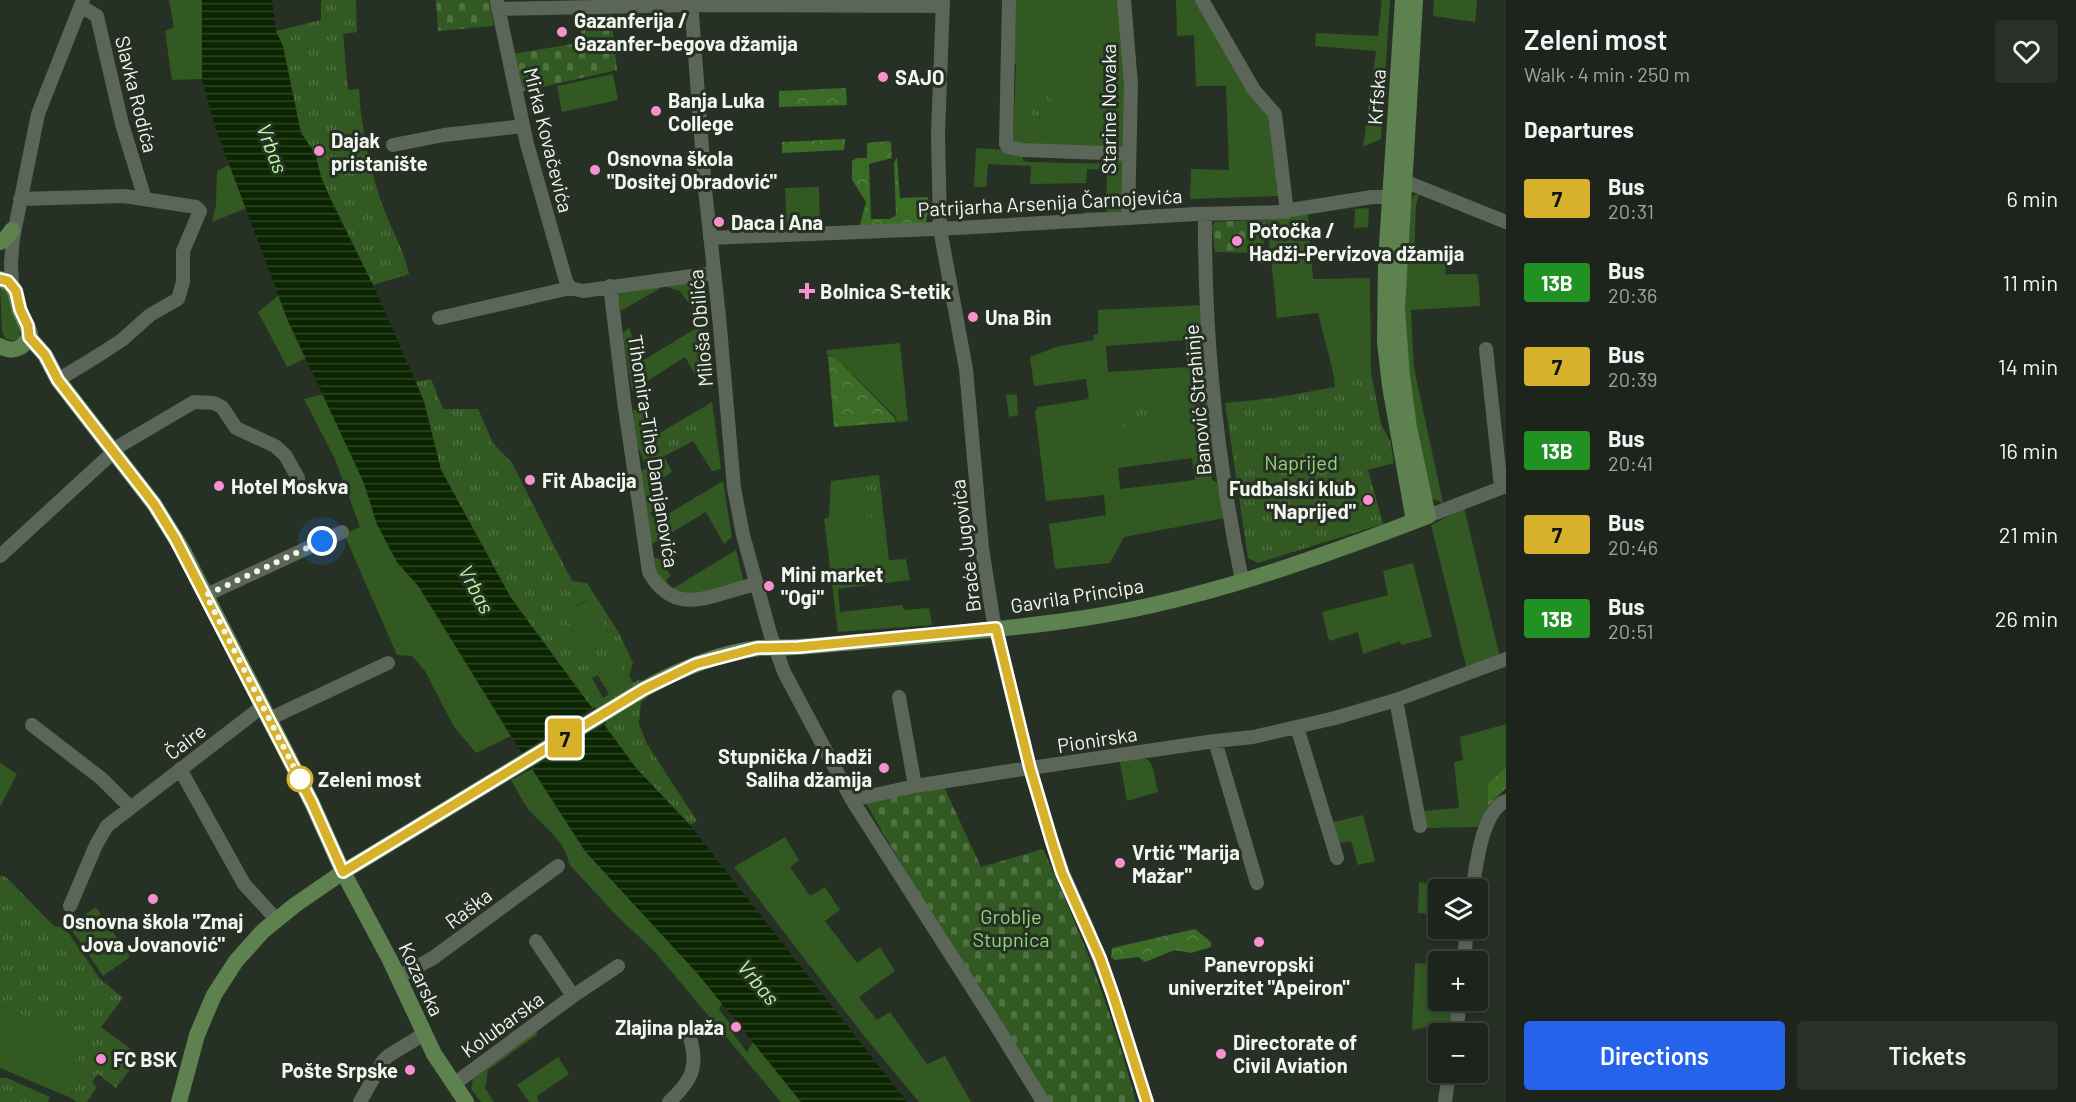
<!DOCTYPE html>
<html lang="en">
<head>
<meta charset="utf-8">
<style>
  :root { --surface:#1d241b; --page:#2a3028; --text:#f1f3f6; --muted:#a0a4a3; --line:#3b413a; --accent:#2563eb }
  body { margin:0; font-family:Barlow,sans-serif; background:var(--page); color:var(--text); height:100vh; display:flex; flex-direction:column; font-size:22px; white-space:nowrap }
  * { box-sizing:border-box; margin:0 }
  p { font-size:20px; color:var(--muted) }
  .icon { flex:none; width:33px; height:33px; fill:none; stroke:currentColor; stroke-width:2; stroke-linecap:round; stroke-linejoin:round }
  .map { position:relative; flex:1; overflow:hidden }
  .drawer { display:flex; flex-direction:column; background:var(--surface); width:570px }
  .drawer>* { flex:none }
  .badge { padding:0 12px; border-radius:4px; font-size:21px; line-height:39px }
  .tools { position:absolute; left:1428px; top:879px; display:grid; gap:12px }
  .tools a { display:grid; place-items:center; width:60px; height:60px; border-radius:6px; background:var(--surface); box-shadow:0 3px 9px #0003,0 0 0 2px var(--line); font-size:30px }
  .you { position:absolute; width:30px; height:30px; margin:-15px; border:4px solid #fff; border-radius:50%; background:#1a73e8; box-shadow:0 0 0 9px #1a73e833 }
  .map>.badge { position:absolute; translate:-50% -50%; box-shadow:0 0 0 3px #fff }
  h2 { padding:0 18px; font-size:22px; line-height:54px }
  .round { display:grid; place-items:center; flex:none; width:63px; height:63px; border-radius:6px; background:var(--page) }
  .headline { display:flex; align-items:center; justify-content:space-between; height:102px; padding:0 18px }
  h1 { font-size:28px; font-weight:600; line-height:45px }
  .button { display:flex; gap:12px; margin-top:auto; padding:12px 18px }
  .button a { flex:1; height:69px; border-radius:6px; background:var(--accent); color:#fff; font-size:24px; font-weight:600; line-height:69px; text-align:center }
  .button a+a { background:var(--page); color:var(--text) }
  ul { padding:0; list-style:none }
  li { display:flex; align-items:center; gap:18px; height:84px; padding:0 18px }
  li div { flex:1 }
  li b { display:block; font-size:22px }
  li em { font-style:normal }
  li .badge { min-width:66px; font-weight:700; text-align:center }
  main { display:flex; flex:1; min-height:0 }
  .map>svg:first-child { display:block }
</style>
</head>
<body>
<main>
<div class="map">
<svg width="1506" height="1102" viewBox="0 0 1506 1102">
  <defs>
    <pattern id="forest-crowns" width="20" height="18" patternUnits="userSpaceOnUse" patternTransform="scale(1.5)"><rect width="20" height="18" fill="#3a6c25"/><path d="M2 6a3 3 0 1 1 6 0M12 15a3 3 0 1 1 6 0" fill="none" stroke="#578245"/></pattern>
    <pattern id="cemetery-stones" width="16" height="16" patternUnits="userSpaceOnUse" patternTransform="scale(1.5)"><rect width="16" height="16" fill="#325922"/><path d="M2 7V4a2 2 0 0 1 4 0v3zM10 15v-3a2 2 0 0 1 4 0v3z" fill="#507142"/></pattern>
    <pattern id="park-tufts" width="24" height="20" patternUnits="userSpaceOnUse" patternTransform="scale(1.5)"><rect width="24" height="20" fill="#325922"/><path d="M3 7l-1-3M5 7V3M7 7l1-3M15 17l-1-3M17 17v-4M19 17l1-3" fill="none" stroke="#507142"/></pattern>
    <pattern id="water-rules" width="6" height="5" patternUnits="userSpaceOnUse" patternTransform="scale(1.5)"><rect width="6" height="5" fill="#0b2501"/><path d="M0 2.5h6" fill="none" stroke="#2f4526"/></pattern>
  </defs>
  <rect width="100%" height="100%" fill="#273024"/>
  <path fill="#325922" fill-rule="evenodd" d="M 169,0 L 202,0 L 202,79 L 172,80 L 165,31 L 174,27 Z
    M 1012,0 L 1123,0 L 1128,151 L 1015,142 L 1013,140 L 1016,64 L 1011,64 ZM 1037,97 L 1048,97 L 1052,103 L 1041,119 L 1035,117 L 1031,102 Z
    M 1176,0 L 1199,0 L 1273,117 L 1281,196 L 1190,199 L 1191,169 L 1229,170 L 1226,86 L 1196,86 L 1194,35 L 1177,36 Z
    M 1382,0 L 1390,0 L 1381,139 L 1363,147 L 1376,51 L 1315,46 L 1316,33 L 1378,36 Z
    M 1434,0 L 1477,0 L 1475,22 L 1433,16 Z
    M 613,74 L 618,100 L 562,112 L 557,86 Z
    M 976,148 L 1023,151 L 1023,161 L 1031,162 L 1113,164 L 1114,158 L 1124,158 L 1122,211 L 1119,213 L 1084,214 L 1085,212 L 1106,212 L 1107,170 L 1087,169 L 1086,183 L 1030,184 L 1031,166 L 988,164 L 986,187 L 974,187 Z
    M 231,164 L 247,208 L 212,222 L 216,205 L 217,171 Z
    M 819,187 L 820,233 L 787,235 L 785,188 Z
    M 1419,194 L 1416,206 L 1414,255 L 1447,259 L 1445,274 L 1477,274 L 1479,285 L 1480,306 L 1411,310 L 1414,368 L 1443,503 L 1431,498 L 1414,424 L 1403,297 L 1410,204 L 1414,195 Z
    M 1308,214 L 1313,279 L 1370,278 L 1371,372 L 1334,378 C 1330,356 1323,335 1318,313 L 1277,318 L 1267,219 Z
    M 701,282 L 702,305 L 693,309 L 680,291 L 664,286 L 621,311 L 615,289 Z
    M 0,285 L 4,286 L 21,331 L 19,338 L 14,341 L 6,339 L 2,332 Z
    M 279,295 L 288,321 L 306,358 L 287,367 L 258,312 Z
    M 1202,305 L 1214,457 L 1210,461 L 1212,480 L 1218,483 L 1225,518 L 1124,537 L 1110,563 L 1055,569 L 1049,524 L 1106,515 L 1104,495 L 1046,501 L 1035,411 L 1038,407 L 1089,399 L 1086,379 L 1034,386 L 1030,357 L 1056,347 L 1094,340 L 1093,335 L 1098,334 L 1098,310 ZM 1186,340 L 1187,367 L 1108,372 L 1106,346 ZM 1192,458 L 1195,480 L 1120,489 L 1118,468 Z
    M 703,324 L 710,385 L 702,386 L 685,357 L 632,391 L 623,334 L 629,327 L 636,348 L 630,353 L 637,364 Z
    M 900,343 L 908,421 L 897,422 L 895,416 L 834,356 L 827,355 L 827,350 Z
    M 324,394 L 364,483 L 377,524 L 397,562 L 419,587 L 511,736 L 476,753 L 454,727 L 425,671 L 412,656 L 397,655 L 344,534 L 360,527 L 335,459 L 304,399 Z
    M 1017,394 L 1018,415 L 1009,417 L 1006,395 Z
    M 712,402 L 721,469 L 712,471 L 693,441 L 646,466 L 639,449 L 635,450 L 633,410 L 642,409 L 652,425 L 643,432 L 648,440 Z
    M 665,458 L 672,472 L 649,486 L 661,507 L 650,513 L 656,521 L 723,481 L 732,537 L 724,544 L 706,512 L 649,546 L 637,473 Z
    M 879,475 L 889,560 L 906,559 L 910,580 L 838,589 L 840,612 L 902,605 L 904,610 L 929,608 L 932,625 L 838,632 L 824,519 L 829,517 L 831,481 Z
    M 1464,508 L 1500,657 L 1467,670 L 1431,525 Z
    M 736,550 L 744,583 L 697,596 L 680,595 L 657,578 L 652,557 L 660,559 L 671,576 L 666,580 L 672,589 Z
    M 1413,563 L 1432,637 L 1401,645 L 1400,641 L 1363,654 L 1358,632 L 1329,641 L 1322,612 L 1388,595 L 1383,571 Z
    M 589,599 L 608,632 L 584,648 L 563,615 Z
    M 617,661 L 629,681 L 610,693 L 598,673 Z
    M 1506,724 L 1506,767 L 1489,784 L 1488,806 L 1479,827 L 1425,828 L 1421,811 L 1459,808 L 1454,762 L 1463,760 L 1460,737 Z
    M 1119,757 C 1156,757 1150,757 1158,792 L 1127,801 Z
    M 0,763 L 17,774 L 0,807 Z
    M 532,769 L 585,851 L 698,974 L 722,1003 L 719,1009 L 734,1029 L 733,1034 L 747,1052 L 753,1042 L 801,1102 L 781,1102 L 654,951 L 617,916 L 569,864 C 566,841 542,825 529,810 C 522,801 517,790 511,780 Z
    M 1363,815 L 1375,861 L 1358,865 L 1351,841 L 1336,844 L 1330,823 Z
    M 785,837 L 799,860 L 790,867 L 810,896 L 825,887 L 840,910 L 825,921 L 857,963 L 880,947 L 895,971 L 859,997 L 877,1020 L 890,1012 L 927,1064 L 945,1056 L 971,1102 L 919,1102 L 861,1032 L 734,867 Z
    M 1419,882 L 1444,888 L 1468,886 L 1468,889 L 1438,890 L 1438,914 L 1418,913 Z
    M 96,907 L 130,957 L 103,976 L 69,926 Z
    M 1415,963 L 1438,964 L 1438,1000 L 1455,1001 L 1452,1022 L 1412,1030 Z
    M 0,1007 L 89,1040 L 70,1068 L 82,1077 L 69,1097 L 0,1068 Z
    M 534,1029 L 538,1034 L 488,1070 L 485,1088 L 494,1102 L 481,1102 L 471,1089 L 474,1074 Z
    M 558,1057 L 569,1074 L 537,1096 L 539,1102 L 529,1102 L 517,1085 Z"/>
  <path fill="url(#forest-crowns)" d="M 846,88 L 847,105 L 779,107 L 779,91 Z
    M 845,139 L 844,150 L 782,153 L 782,142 Z
    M 887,141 L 891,142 L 892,158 L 869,164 L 871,219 L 890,219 L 896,215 L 894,163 L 897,157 L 900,198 L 927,197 L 930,204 L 925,226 L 859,228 L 866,202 L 852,180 L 852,161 L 857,158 L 867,158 L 867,143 Z
    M 828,356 L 835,357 L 894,417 L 896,422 L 834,427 Z
    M 1506,767 L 1506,788 L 1488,806 L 1488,784 Z
    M 1195,929 L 1211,942 L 1211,947 L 1191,953 L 1175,950 L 1145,962 L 1138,957 L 1115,960 L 1111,957 L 1112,948 Z"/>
  <path fill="url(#cemetery-stones)" d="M 436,0 L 489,0 L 494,26 L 438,31 Z
    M 611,13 L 617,70 L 520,92 L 513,54 L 584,42 L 576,15 Z
    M 1266,219 L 1267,225 L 1262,253 L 1215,252 L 1212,227 L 1215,222 Z
    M 943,785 L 981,867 L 1043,849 C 1081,931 1113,1015 1136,1102 L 1050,1102 L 932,917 L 864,800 Z"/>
  <path fill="url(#park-tufts)" fill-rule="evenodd" d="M 321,0 L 356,0 L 357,32 L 343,34 L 348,90 L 359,89 C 361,126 368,160 379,195 C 387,222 403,246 409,274 L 373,285 L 331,200 L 321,177 L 315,153 L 301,133 L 276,31 L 321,20 Z
    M1030 107a12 12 0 1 1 24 0a12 12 0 1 1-24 0Z
    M 1369,208 L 1368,227 L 1354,228 L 1355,209 Z
    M 1371,372 L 1381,424 L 1390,441 L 1394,463 L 1368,470 L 1383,524 L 1258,563 L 1248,558 L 1225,403 L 1274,398 L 1335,387 L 1334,378 Z
    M 431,379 L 443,409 L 478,409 L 493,443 L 512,463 L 572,581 L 587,583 L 619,633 L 633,663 L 629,675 L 633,683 L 640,679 L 648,697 L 641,702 L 639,724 L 647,744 L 697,821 L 690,825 L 636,768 L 511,598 L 441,470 L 424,402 L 416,382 ZM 588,599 L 608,632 L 584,647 L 563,615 ZM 617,661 L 629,681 L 610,693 L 598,673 ZM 598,675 L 609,694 L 603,698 L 592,678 Z
    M 1155,405 L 1157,423 L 1117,427 L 1115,409 Z
    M 695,416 L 704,431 L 671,449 L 662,435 Z
    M 876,478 L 880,515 L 862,518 L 858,480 Z
    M 0,876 L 6,877 L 54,926 L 65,928 L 100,979 L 123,998 L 101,1027 L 140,1056 L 116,1088 L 98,1074 L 92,1082 L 97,1087 L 87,1102 L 77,1102 L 69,1097 L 82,1077 L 70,1068 L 89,1040 L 0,1007 Z
    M 0,1078 L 7,1078 L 50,1097 L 48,1102 L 0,1102 Z"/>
  <path fill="url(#water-rules)" d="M 202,0 L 272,0 L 276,31 L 283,46 L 301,133 L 315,153 L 321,177 L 331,200 L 373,285 L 416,382 L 424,402 L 441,470 L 511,598 L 636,768 L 690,825 L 907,1102 L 801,1102 L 698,974 L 585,851 L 511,736 L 419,587 L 397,562 L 377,524 L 364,483 L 288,321 L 215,127 L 202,79 Z"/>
  <path fill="#273024" d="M 595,707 L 607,723 L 529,770 L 520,754 L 550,734 L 564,721 L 578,716 Z"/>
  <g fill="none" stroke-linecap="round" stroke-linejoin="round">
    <path stroke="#5b6558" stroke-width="14" d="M 691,0 L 705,189 L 719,316 L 734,488 L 743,535 L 770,633 L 784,672 L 852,800 L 997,1027 L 1043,1102
      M 943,0 L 938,134 L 940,229 L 966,369 L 982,548 L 993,618 L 1030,768 L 1052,842 L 1063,873 L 1086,925 L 1113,995 L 1147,1102
      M 1009,0 L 1006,144 L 1008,147 L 1024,150 L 1129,154
      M 1124,0 L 1131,84 L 1128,218
      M 1202,0 L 1254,90 L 1275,114 L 1287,212
      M 497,2 L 527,144 L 566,281 L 570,288 L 583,291 L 714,273
      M 82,7 L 97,16 L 122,124 L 145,199
      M 498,9 L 695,5 L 943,6
      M 393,145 L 444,135 L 523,126
      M 1404,181 L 1506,222
      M 20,199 L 124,196 L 196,207 L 200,211 L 183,251 L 183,282 L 178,299 L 150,315 L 122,340 L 102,353 L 58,380
      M 1205,214 C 1204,337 1217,460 1242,580
      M 710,238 L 957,228 L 1196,214 L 1278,212 L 1372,197 L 1390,197
      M 12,286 L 11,263 L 13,238 L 38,114 L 83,0
      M 610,286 L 624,401 L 649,572 C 677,621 715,592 757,584
      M 439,318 L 570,288
      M 1486,349 L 1501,487
      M 1428,516 L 1506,486
      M 0,556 L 121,445 L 194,402 L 214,403 L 222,407 L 236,428 L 275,446 L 285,455 L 298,478
      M 206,595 L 342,532
      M 899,697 L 915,786
      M 1396,700 L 1420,826
      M 269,719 L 388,663
      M 32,725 L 102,779 L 130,807
      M 1297,727 L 1337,858
      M 1215,741 L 1257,883
      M 180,769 L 244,884 L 276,919
      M 852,800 L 915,786 L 1016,770 L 1215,741 L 1253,737 L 1335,718 L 1396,700 L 1506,659
      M 1472,890 C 1477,865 1481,812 1506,801
      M 70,906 L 96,845 L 107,826 L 263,706
      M 536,941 L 573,996
      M 1464,962 L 1467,928
      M 398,977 L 433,958 L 558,866
      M 1456,1034 L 1460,1000
      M 454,1084 L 573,996 L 618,966
      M 360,1102 L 383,1061 L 388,1056 L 424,1034
      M 669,1102 C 691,1081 699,1068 690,1038
      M 1445,1102 L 1449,1072"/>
    <path stroke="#5d8250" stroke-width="16" d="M 1403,0 L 1386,261 L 1385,342 L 1390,386 L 1414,521
      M 0,242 L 6,238 L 12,230
      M 0,279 C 17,284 16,297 20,311 C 23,319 28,326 30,334 C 25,348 13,354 0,346
      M 29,337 L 45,355 L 58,380 L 154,504 L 182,549 L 312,803 L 343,872 L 390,960 L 434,1054 L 466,1102
      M 179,1102 L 197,1035 L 214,995 L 236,961 L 263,931 L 295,905 L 343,872 L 644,689 C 680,669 718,653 759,648 C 771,647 783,648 795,647 C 819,646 844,643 868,641 C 935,635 1004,630 1071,620 C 1194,603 1313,560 1428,516 L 1409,428 L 1402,376 L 1397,308 L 1415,0"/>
  </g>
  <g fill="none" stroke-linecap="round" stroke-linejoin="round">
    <g stroke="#fff" stroke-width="14">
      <path id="line" d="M 0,279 L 8,281 L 16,291 L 20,309 L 28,326 L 29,337 L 45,355 L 58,380 L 154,504 L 175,538 L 312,803 L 343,872 L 644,689 L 696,664 L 757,648 L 799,647 L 996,628 L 1030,768 L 1052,842 L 1062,873 L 1100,958 L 1113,995 L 1147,1102"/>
    </g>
    <use href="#line" stroke="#d6b129" stroke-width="9"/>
    <path stroke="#f1f6ef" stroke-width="6" stroke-dasharray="0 10.8" d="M 300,779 L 304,787 L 206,595 L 322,541"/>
  </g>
  <g fill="#f690cf" stroke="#273024" stroke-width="2">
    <circle cx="562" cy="32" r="6"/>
    <circle cx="883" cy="77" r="6"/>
    <circle cx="656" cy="111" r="6"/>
    <circle cx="319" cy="151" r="6"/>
    <circle cx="595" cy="170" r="6"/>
    <circle cx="719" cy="222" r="6"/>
    <circle cx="1237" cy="241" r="6"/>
    <path d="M804 282h6v6h6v6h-6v6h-6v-6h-6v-6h6z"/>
    <circle cx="973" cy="317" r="6"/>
    <circle cx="530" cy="480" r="6"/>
    <circle cx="219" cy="486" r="6"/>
    <circle cx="1368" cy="500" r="6"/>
    <circle cx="769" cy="586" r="6"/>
    <circle cx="884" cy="768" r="6"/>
    <circle cx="1120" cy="863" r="6"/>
    <circle cx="153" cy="899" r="6"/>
    <circle cx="1259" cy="942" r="6"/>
    <circle cx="736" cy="1027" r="6"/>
    <circle cx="1221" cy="1054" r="6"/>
    <circle cx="101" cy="1059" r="6"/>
    <circle cx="410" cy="1070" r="6"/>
  </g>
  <circle fill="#fff" stroke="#d6b129" stroke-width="3" cx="300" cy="779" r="12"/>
  <g text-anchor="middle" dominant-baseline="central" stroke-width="6" stroke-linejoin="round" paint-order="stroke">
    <g font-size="20" font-weight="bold" fill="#f1f6ef" stroke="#273024" text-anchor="start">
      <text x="574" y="20">Gazanferija /<tspan x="574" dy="23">Gazanfer-begova džamija</tspan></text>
      <text x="895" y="77">SAJO</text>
      <text x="668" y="100">Banja Luka<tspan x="668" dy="23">College</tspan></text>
      <text x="331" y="140">Dajak<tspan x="331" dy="23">pristanište</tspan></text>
      <text x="607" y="158">Osnovna škola<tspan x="607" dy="23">"Dositej Obradović"</tspan></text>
      <text x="731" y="222">Daca i Ana</text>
      <text x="1249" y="230">Potočka /<tspan x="1249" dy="23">Hadži-Pervizova džamija</tspan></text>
      <text x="820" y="291">Bolnica S-tetik</text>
      <text x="985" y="317">Una Bin</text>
      <text x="542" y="480">Fit Abacija</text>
      <text x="231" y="486">Hotel Moskva</text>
      <text x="1356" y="488" text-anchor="end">Fudbalski klub<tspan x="1356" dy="23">"Naprijed"</tspan></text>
      <text x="781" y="574">Mini market<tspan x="781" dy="23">"Ogi"</tspan></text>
      <text x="872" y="756" text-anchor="end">Stupnička / hadži<tspan x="872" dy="23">Saliha džamija</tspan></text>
      <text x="1132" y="852">Vrtić "Marija<tspan x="1132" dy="23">Mažar"</tspan></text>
      <text x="153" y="921" text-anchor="middle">Osnovna škola "Zmaj<tspan x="153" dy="23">Jova Jovanović"</tspan></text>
      <text x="1259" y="964" text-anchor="middle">Panevropski<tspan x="1259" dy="23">univerzitet "Apeiron"</tspan></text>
      <text x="724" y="1027" text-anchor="end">Zlajina plaža</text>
      <text x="1233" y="1042">Directorate of<tspan x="1233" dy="23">Civil Aviation</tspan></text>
      <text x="113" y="1059">FC BSK</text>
      <text x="398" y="1070" text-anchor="end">Pošte Srpske</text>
    </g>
    <g font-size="20" fill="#f1f6ef" stroke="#273024">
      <text transform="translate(137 94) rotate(76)">Slavka Rodića</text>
      <text transform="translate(1376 97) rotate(-86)">Krfska</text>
      <text transform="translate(1108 109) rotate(-90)">Starine Novaka</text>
      <text transform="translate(549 140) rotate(76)">Mirka Kovačevića</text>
      <text transform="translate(1050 202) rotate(-3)">Patrijarha Arsenija Čarnojevića</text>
      <text transform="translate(700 328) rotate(-95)">Miloša Obilića</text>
      <text transform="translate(1197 400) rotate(-95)">Banović Strahinje</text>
      <text transform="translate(654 451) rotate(81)">Tihomira-Tihe Damjanovića</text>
      <text transform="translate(965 546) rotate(-97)">Braće Jugovića</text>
      <text transform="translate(1077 595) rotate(-9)">Gavrila Principa</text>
      <text transform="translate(1097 739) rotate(-9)">Pionirska</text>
      <text transform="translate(185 741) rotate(-37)">Čaire</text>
      <text transform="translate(468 908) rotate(-37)">Raška</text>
      <text transform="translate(422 979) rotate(65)">Kozarska</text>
      <text transform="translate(502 1024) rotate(-36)">Kolubarska</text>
    </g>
    <g font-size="20" fill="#91d677" stroke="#273024">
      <text x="1301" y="462">Naprijed</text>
      <text x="1011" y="916">Groblje<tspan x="1011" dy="23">Stupnica</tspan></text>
    </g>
    <g font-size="20" font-weight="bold" fill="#f1f6ef" stroke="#273024" text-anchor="start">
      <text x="318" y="779">Zeleni most</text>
    </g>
    <g font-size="21" font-style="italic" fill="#b3fa99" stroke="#273024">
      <text transform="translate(273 148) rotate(69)">Vrbas</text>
      <text transform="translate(477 589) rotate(62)">Vrbas</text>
      <text transform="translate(759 982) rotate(50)">Vrbas</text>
    </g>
  </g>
</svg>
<div class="tools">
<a><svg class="icon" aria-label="layers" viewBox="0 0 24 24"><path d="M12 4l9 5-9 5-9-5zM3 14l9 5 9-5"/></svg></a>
<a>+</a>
<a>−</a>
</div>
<div class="you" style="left:322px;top:541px"></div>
<b class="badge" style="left:565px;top:738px;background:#d6b129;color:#111">7</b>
</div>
<section class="drawer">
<div class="headline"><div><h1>Zeleni most</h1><p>Walk · 4 min · 250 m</p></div><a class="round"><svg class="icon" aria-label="heart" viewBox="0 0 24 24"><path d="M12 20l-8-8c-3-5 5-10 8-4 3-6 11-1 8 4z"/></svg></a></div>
<h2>Departures</h2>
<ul>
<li><span class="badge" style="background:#d6b129;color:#111">7</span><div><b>Bus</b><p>20:31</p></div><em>6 min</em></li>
<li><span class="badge" style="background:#229124;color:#fff">13B</span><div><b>Bus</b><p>20:36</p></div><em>11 min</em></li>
<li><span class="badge" style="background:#d6b129;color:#111">7</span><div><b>Bus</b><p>20:39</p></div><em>14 min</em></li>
<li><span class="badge" style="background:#229124;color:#fff">13B</span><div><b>Bus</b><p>20:41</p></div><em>16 min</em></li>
<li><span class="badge" style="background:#d6b129;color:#111">7</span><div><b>Bus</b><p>20:46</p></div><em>21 min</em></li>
<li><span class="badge" style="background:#229124;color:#fff">13B</span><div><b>Bus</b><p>20:51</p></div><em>26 min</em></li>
</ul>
<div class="button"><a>Directions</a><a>Tickets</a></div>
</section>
</main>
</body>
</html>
